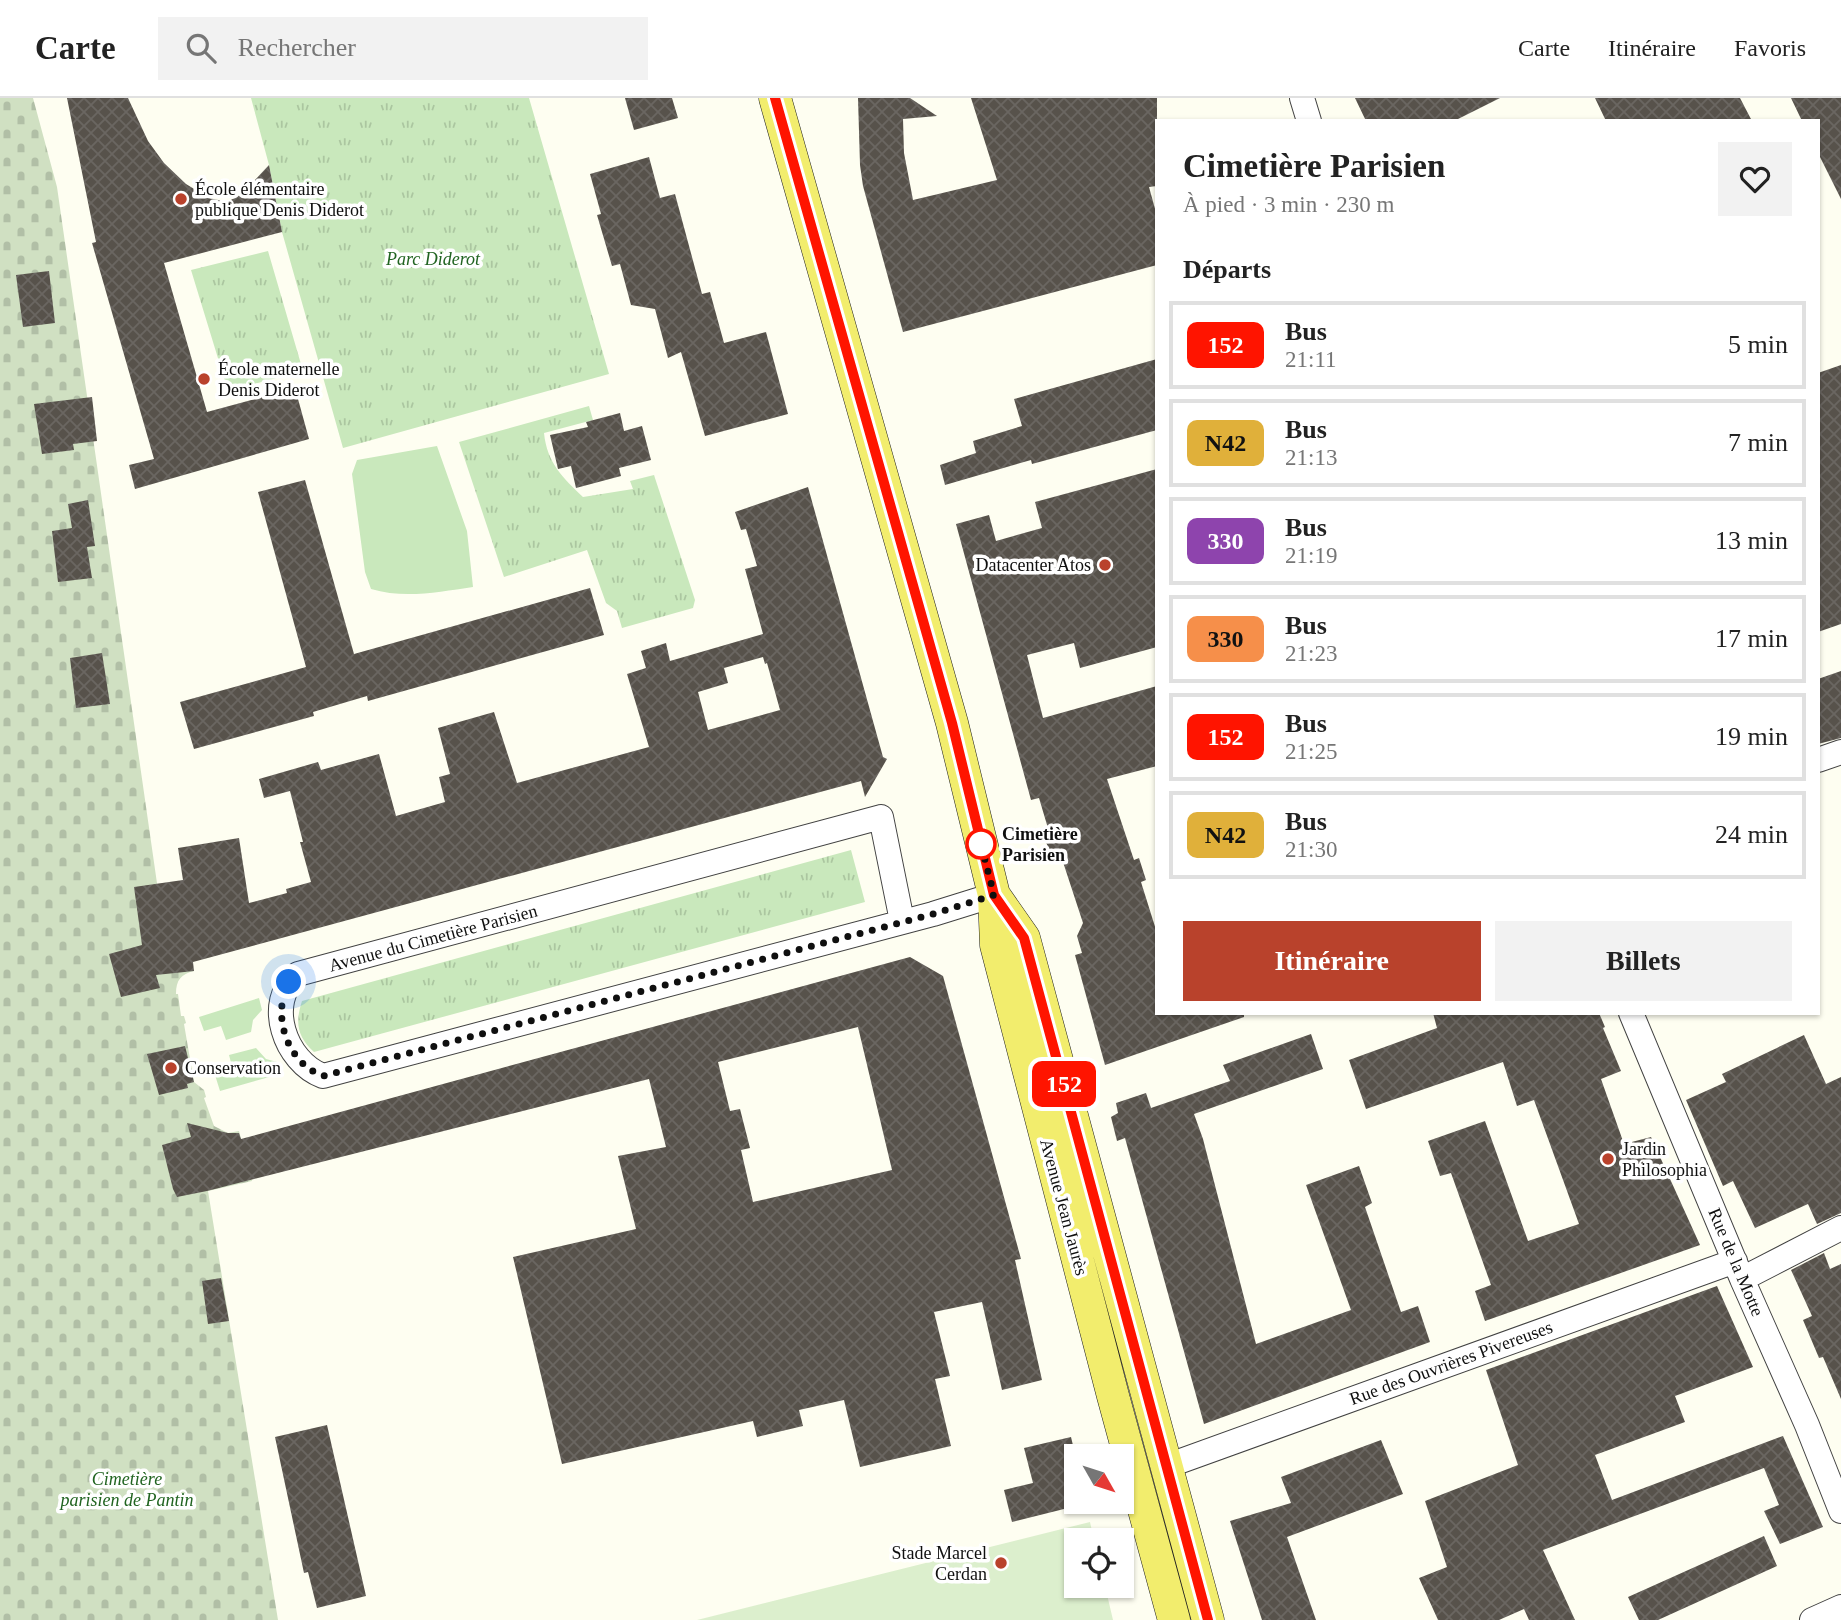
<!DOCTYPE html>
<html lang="fr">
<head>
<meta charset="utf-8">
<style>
  :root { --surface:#fff; --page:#f2f2f2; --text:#222; --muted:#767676; --line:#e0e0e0; --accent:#b9422c }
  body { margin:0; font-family:"Times New Roman",serif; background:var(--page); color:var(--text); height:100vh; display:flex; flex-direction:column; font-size:26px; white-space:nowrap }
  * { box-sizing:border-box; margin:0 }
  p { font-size:23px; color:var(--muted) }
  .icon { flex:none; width:38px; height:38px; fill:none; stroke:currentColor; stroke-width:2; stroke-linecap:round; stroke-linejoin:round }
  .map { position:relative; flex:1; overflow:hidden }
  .details { position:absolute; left:1155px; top:21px; width:665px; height:896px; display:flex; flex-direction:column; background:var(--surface); border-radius:0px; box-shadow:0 2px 5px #0004 }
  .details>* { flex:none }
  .badge { padding:0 14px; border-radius:10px; font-size:24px; line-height:46px }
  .needle { width:46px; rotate:129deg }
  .fabs { position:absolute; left:1064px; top:1346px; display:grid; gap:14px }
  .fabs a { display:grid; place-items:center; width:70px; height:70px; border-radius:0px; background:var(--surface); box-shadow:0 2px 5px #0004; font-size:35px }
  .you { position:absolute; width:35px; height:35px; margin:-18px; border:5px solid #fff; border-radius:50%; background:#1a73e8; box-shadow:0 0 0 10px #1a73e833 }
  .map>.badge { position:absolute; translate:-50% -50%; box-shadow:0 0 0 4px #fff }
  h2 { padding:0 28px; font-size:26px; line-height:63px }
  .round { display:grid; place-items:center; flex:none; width:74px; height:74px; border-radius:0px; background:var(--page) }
  .overview { display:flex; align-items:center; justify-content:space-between; height:119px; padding:0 28px }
  h1 { font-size:33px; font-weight:700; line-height:52px }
  .primary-button { display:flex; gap:14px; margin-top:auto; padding:14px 28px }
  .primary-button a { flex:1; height:80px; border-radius:0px; background:var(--accent); color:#fff; font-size:28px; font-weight:700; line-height:80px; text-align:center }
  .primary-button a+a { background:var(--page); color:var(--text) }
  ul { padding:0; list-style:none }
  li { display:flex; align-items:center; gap:21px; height:88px; margin:0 14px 10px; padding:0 14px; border:4px solid var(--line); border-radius:0px }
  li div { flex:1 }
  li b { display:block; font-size:26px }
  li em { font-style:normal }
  li .badge { min-width:77px; font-weight:700; text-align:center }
  header { display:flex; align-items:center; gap:42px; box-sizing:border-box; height:98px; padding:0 35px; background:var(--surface); border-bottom:2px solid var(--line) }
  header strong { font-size:33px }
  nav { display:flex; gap:38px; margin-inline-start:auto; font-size:24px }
  .search { width:490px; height:63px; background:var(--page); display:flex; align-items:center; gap:18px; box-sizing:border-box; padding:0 24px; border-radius:0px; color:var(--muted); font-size:26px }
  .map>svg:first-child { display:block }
</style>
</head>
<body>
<header>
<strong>Carte</strong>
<div class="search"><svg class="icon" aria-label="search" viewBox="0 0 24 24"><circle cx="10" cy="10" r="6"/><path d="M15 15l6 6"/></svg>Rechercher</div>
<nav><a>Carte</a><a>Itinéraire</a><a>Favoris</a></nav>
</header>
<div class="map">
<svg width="1841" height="1522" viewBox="0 0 1841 1522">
  <defs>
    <pattern id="cemetery-stones" width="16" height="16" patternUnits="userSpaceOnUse" patternTransform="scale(1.75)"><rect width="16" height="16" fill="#d0e0c2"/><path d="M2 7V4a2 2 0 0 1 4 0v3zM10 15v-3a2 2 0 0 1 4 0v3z" fill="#b1bfa6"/></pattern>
    <pattern id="park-tufts" width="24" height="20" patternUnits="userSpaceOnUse" patternTransform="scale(1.75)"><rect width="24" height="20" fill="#c9e8bc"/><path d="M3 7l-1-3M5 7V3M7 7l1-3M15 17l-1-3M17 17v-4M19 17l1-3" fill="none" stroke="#abc6a0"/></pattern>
    <pattern id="building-cross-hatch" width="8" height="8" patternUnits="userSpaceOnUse" patternTransform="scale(1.75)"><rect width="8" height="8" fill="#57524b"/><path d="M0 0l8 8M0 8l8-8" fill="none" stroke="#6a6661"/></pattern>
  </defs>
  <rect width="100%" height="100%" fill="#fefef1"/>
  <path fill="#c9e8bc" d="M 437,348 L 467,433 L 473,489 C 439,494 404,501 371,491 L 365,474 L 352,376 L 357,362 Z
    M 259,900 L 262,912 L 253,922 L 251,934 L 226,942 L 221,928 L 204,933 L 199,919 Z
    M 256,950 L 266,961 L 277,964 L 280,976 L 220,993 L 215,977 L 233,972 L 229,957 Z"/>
  <path fill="url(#cemetery-stones)" d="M 0,0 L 33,0 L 57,89 L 163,827 C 177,842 190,853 194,873 C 181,876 176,882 176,896 L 178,896 L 181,918 L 184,918 L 186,925 L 184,926 L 194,984 L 204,992 L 206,999 L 204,1000 L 214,1028 L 228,1035 L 239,1033 L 252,1083 L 208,1093 L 278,1522 L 0,1522 Z"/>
  <path fill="url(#park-tufts)" d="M 251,0 L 529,0 L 609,276 L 343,350 L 282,134 L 269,67 Z
    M 268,153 L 303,273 L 228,293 L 191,172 Z
    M 589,308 L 593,322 L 544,335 C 547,365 563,380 583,399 L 633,391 L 630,383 L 654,377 L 695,502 L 693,510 L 622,530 L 617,513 L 606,505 L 587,452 L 504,479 L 459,344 Z
    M 851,752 L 865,804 L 314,954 C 297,938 295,925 302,903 Z"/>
  <path fill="#dcefcd" d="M 1090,1424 L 1094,1442 L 1076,1442 L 1076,1488 L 1105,1488 L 1113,1522 L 697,1522 Z"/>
  <path fill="url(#building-cross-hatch)" fill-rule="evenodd" d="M 67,0 L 128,0 L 148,43 L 164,65 L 186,86 L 209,100 L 227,104 L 242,96 L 269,67 L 282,134 L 164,165 L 207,314 L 295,290 L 309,341 L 135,391 L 129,367 L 154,361 L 92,145 L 96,144 Z
    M 625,0 L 672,0 L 678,20 L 634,32 Z
    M 858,0 L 910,0 L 937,18 L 903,21 L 904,55 L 913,102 L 997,82 L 971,0 L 1157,0 L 1157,88 L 1149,89 L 1157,118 L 1157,167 L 903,234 L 863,88 L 860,67 Z
    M 1355,0 L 1500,0 L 1454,23 L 1366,23 Z
    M 1595,0 L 1740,0 L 1752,23 L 1606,23 Z
    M 1791,0 L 1841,0 L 1841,101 L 1818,55 L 1818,23 L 1802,23 Z
    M 649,59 L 660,100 L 675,96 L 702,196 L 710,194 L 724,245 L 766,234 L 788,316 L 705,338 L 681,254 L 668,260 L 655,211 L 631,207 L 620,166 L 612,168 L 597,117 L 601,116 L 590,76 Z
    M 49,173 L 55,225 L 23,229 L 16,177 Z
    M 1157,261 L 1157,332 L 1032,366 L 1031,362 L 945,387 L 940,367 L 976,355 L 973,343 L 1022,328 L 1014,301 Z
    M 1841,267 L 1841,526 L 1818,534 L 1818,275 Z
    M 92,299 L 97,343 L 73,346 L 74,352 L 42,356 L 34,306 Z
    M 620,315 L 624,333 L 642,328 L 651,362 L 619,370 L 621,378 L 576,390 L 571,368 L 558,371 L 550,337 L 588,329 L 586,324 Z
    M 1157,371 L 1157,549 L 1080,570 L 1074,545 L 1027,557 L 1043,620 L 1157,588 L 1157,668 L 1107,681 L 1134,762 L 1139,760 L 1146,782 L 1141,784 L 1157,835 L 1157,915 L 1244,915 L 1244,919 L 1105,967 L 1075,857 L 1082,855 L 1077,838 L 1083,825 L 1063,764 L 1051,757 L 1044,739 L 1050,737 L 1039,700 L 1031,702 L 956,426 L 989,417 L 996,443 L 1042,430 L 1035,404 Z
    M 305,382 L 354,556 L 590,490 L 604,537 L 368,603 L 367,598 L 313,614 L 314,618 L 194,651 L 180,604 L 306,569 L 258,394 Z
    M 808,389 L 883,659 L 887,661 L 865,699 L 861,683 L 193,864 L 194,873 L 156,877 L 160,890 L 121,899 L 109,856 L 142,847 L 134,789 L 183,782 L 178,750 L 239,740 L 249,805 L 287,795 L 286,791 L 311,784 L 300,744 L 303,744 L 290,693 L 264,700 L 259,681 L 318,664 L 321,672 L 379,656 L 396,718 L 445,704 L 439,679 L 450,676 L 438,630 L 494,614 L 517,685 L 649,649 L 627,576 L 646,570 L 641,553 L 666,545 L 670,563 L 763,536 L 745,471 L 757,468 L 746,431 L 741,432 L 735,414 ZM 763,559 L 765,566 L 767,565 L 780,612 L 708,632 L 698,594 L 728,585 L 724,570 Z
    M 88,402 L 95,448 L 87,449 L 92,480 L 58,484 L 52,433 L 72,430 L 68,406 Z
    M 102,555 L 110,606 L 76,610 L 70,560 Z
    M 1841,573 L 1841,640 L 1818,646 L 1818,581 Z
    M 910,859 L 943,878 L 1021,1161 L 1015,1162 L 1042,1282 L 1002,1292 L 982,1204 L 934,1214 L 950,1278 L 935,1281 L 951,1348 L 860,1369 L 844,1302 L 799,1312 L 803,1328 L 757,1339 L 753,1323 L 562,1366 L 513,1159 L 636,1131 L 618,1058 L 666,1049 L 649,981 L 207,1093 L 177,1099 L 173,1091 L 162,1047 L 191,1039 L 187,1025 L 228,1035 L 239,1035 L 241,1041 ZM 858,929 L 892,1072 L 753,1104 L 741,1052 L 750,1050 L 740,1011 L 730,1013 L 718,964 Z
    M 1433,915 L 1599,915 L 1605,929 L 1603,930 L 1621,973 L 1601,981 L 1624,1046 L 1651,1039 L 1700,1147 L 1485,1223 L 1475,1193 L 1491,1187 L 1451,1075 L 1440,1078 L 1428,1043 L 1485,1023 L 1528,1143 L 1579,1126 L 1534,1002 L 1517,1008 L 1503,964 L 1366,1011 L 1349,962 L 1437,930 Z
    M 1311,936 L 1323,971 L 1194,1016 L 1203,1041 L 1256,1246 L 1351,1212 L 1306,1087 L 1359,1068 L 1372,1105 L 1365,1109 L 1401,1214 L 1418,1208 L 1430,1244 L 1204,1326 L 1125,1040 L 1117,1043 L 1111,1019 L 1118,1015 L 1116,1005 L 1146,995 L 1151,1010 L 1230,983 L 1223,967 Z
    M 1804,937 L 1826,986 L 1841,979 L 1841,1115 L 1817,1126 L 1808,1106 L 1755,1130 L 1733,1083 L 1723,1088 L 1686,1002 L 1726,984 L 1722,976 Z
    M 185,948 L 194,984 L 187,986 L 188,990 L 159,997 L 147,956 Z
    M 1824,1155 L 1830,1171 L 1841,1166 L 1841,1301 L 1823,1259 L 1819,1260 L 1803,1222 L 1812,1218 L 1791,1172 Z
    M 221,1180 L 229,1223 L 208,1226 L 202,1183 Z
    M 1717,1188 L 1753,1269 L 1675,1298 L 1685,1324 L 1595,1357 L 1612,1402 L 1783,1338 L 1823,1429 L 1780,1446 L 1764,1413 L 1779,1407 L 1764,1370 L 1543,1452 L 1575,1522 L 1529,1522 L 1524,1511 L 1499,1522 L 1438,1522 L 1419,1480 L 1447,1469 L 1425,1403 L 1518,1367 L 1486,1272 Z
    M 327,1327 L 366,1498 L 317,1510 L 308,1474 L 304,1475 L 275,1339 Z
    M 1071,1339 L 1076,1360 L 1076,1408 L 1012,1424 L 1004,1392 L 1033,1385 L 1024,1350 Z
    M 1381,1342 L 1403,1396 L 1287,1439 L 1316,1522 L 1262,1522 L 1230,1423 L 1291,1405 L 1281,1379 Z
    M 1764,1438 L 1777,1468 L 1658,1522 L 1639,1522 L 1628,1499 Z"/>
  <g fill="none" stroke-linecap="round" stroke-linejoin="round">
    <g stroke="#424242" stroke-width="26">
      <path id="minor" d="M 1302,0 L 1309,23
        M 1818,662 L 1841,654
        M 902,823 L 881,719 L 298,876 C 264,904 285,964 323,978 L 933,816 L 994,797
        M 1631,915 L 1742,1181 L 1807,1327 L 1841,1413
        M 1742,1181 L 1841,1130
        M 1167,1368 L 1735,1163
        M 1812,1522 L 1841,1509"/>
    </g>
    <g stroke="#202020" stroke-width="33">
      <path id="major" d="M 775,0 L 952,625 L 994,797 L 996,847 L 1113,1298 L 1174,1522
        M 994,797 L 1024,840 L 1208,1522"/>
    </g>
    <use href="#minor" stroke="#fff" stroke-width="24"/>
    <use href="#major" stroke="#f2ed6d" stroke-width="32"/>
  </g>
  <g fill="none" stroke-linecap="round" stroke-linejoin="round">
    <g stroke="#fff" stroke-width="16">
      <path id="line" d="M 775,0 L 952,625 L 994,797 L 1024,840 L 1208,1522"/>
    </g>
    <use href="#line" stroke="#ff1400" stroke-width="10"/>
    <path stroke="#0f0f0f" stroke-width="7" stroke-dasharray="0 12.6" d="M 289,884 C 271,917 287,965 323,978 L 933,816 L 994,797 L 981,746"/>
  </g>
  <g fill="#b9422c" stroke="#fff" stroke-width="2.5">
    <circle cx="181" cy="101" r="7"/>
    <circle cx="204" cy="281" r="7"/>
    <circle cx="1105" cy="467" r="7"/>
    <circle cx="171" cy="970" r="7"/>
    <circle cx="1608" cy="1061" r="7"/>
    <circle cx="1001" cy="1465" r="7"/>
  </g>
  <circle fill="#fff" stroke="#ff1400" stroke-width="3.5" cx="981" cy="746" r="14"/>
  <g text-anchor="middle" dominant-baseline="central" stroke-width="7" stroke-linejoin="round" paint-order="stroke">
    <g font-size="18" fill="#0f0f0f" stroke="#fff" text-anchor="start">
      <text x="195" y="91">École élémentaire<tspan x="195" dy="21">publique Denis Diderot</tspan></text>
      <text x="218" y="271">École maternelle<tspan x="218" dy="21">Denis Diderot</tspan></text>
      <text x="1091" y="467" text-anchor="end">Datacenter Atos</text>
      <text x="185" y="970">Conservation</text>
      <text x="1622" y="1051">Jardin<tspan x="1622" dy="21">Philosophia</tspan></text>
      <text x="987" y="1455" text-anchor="end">Stade Marcel<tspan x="987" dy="21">Cerdan</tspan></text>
    </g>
    <g font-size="18" font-style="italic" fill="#216421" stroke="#fff">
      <text x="433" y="161">Parc Diderot</text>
      <text x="127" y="1381">Cimetière<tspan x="127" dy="21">parisien de Pantin</tspan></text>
    </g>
    <g font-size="18" font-weight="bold" fill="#0f0f0f" stroke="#fff" text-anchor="start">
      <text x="1002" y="736">Cimetière<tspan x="1002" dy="21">Parisien</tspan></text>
    </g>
    <g font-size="18" fill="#0f0f0f" stroke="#fff">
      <text transform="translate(433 840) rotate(-15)">Avenue du Cimetière Parisien</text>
      <text transform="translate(1064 1109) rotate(75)">Avenue Jean Jaurès</text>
      <text transform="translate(1736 1164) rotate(67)">Rue de la Motte</text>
      <text transform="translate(1451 1265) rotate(-20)">Rue des Ouvrières Pivereuses</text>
    </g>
  </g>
</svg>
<div class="fabs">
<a><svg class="needle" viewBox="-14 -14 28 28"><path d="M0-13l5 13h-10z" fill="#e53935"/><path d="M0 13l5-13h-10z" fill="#767676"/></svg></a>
<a><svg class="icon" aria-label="locate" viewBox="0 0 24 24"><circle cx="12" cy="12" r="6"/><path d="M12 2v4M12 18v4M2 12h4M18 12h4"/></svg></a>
</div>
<div class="you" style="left:289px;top:884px"></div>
<b class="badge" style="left:1064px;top:986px;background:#ff1400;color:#fff">152</b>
<section class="details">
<div class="overview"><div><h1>Cimetière Parisien</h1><p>À pied · 3 min · 230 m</p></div><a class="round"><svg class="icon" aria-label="heart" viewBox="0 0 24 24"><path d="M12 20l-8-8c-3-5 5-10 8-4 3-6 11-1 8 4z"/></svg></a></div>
<h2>Départs</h2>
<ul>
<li><span class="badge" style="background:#ff1400;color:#fff">152</span><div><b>Bus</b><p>21:11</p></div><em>5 min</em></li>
<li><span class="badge" style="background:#e0b03a;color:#111">N42</span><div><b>Bus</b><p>21:13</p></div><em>7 min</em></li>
<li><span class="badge" style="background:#8e44ad;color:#fff">330</span><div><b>Bus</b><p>21:19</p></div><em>13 min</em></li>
<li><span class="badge" style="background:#f68f4a;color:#111">330</span><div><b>Bus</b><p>21:23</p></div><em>17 min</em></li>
<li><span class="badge" style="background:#ff1400;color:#fff">152</span><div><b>Bus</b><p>21:25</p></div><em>19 min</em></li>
<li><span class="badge" style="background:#e0b03a;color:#111">N42</span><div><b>Bus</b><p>21:30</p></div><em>24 min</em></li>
</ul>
<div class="primary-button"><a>Itinéraire</a><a>Billets</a></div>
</section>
</div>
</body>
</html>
